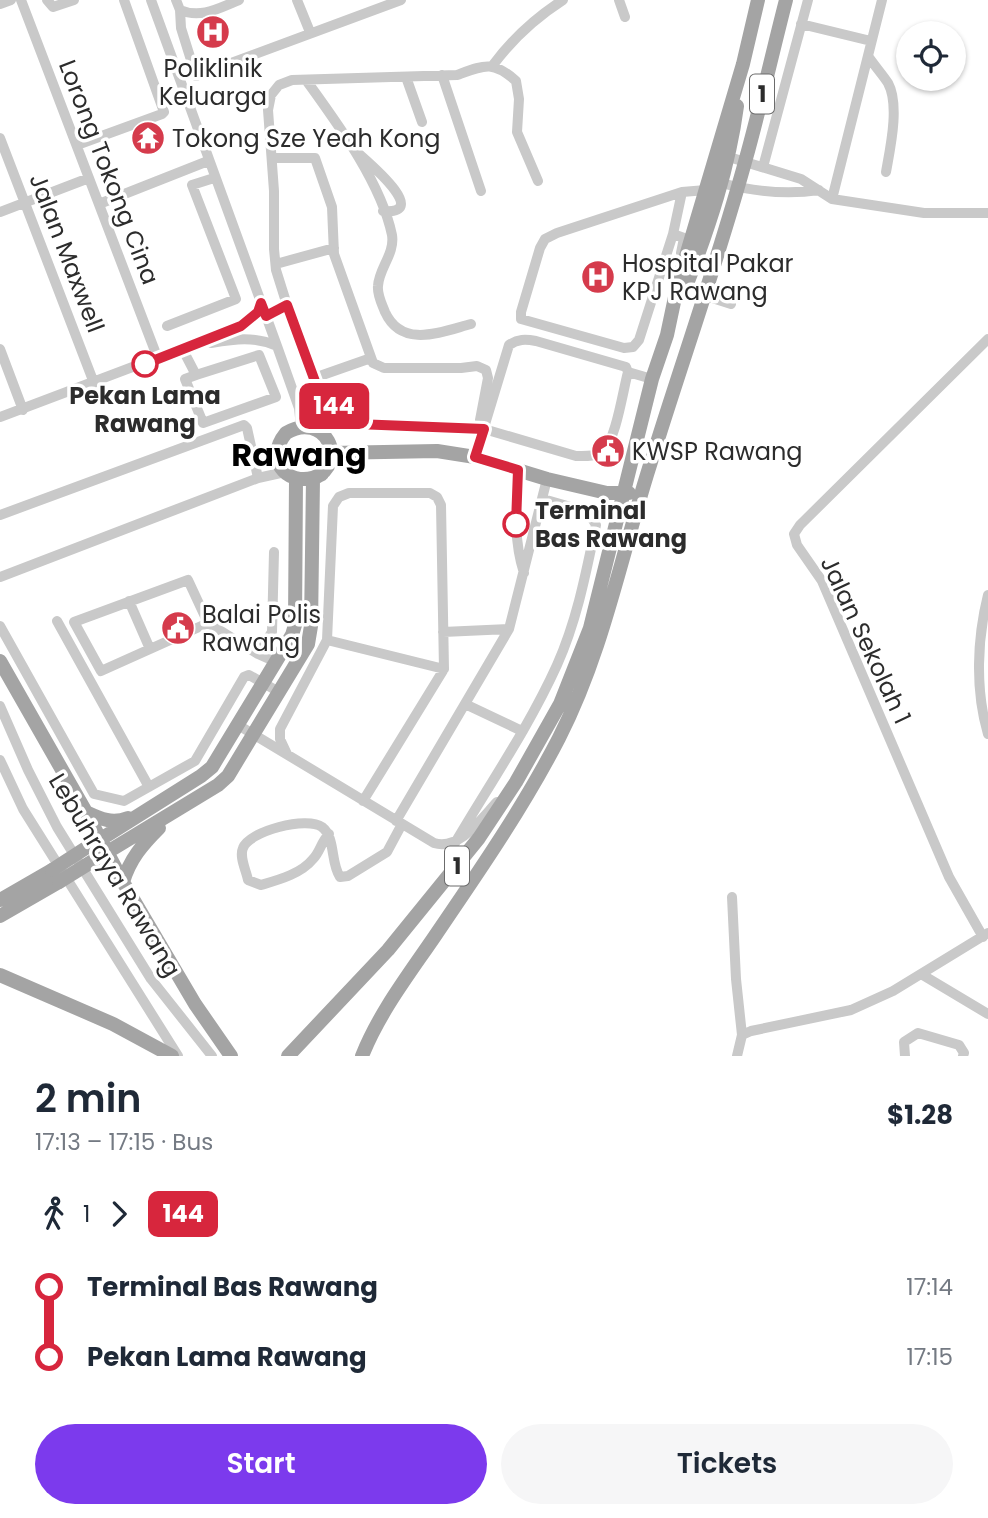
<!DOCTYPE html>
<html lang="en">
<head>
<meta charset="utf-8">
<style>
  :root { --surface:#fff; --page:#f6f6f7; --text:#1f2937; --muted:#747a83; --accent:#7c3aed }
  body { margin:0; font-family:Poppins,sans-serif; background:var(--page); color:var(--text); height:100vh; display:flex; flex-direction:column; font-size:26px; white-space:nowrap }
  * { box-sizing:border-box; margin:0 }
  p { font-size:23px; color:var(--muted) }
  .icon { flex:none; width:38px; height:38px; fill:none; stroke:currentColor; stroke-width:2; stroke-linecap:round; stroke-linejoin:round }
  .map { position:relative; height:1056px; overflow:hidden }
  .side { display:flex; flex-direction:column; background:var(--surface); flex:1 }
  .side>* { flex:none }
  .badge { padding:0 14px; border-radius:10px; font-size:24px; line-height:46px }
  .buttons { position:absolute; left:896px; top:21px; display:grid; gap:14px }
  .buttons a { display:grid; place-items:center; width:70px; height:70px; border-radius:50%; background:var(--surface); box-shadow:0 2px 5px #0004; font-size:35px }
  .map>.badge { position:absolute; translate:-50% -50%; box-shadow:0 0 0 4px #fff }
  .legs { display:flex; align-items:center; gap:10px; height:77px; padding:0 35px; font-size:23px }
  .legs p { margin-inline-start:auto }
  .head { display:flex; align-items:center; justify-content:space-between; height:119px; padding:0 35px }
  h1 { font-size:38px; font-weight:600; line-height:52px }
  .action { display:flex; gap:14px; margin-top:auto; padding:14px 35px }
  .action a { flex:1; height:80px; border-radius:42px; background:var(--accent); color:#fff; font-size:28px; font-weight:600; line-height:80px; text-align:center }
  .action a+a { background:var(--page); color:var(--text) }
  ul { padding:0 35px; list-style:none }
  li { display:flex; align-items:center; gap:24px; height:70px; font-size:26px }
  li i { display:grid; place-items:center; width:10px; height:100%; margin:0 9px; background:currentColor }
  li i::after { content:''; width:18px; height:18px; margin:-9px; border:5px solid; border-radius:50%; background:var(--surface) }
  li p { margin-inline-start:auto }
  li:first-child i { background:linear-gradient(#0000 50%,currentColor 0) }
  li:last-child i { background:linear-gradient(currentColor 50%,#0000 0) }
  .map>svg:first-child { display:block }
</style>
</head>
<body>
<div class="map">
<svg width="988" height="1056" viewBox="0 0 988 1056">
  <rect width="100%" height="100%" fill="#fff"/>
  <g fill="none" stroke-linecap="round" stroke-linejoin="round">
    <path stroke="#c9c9c9" stroke-width="10" d="M 21,0 L 158,359
      M 47,0 L 53,7 L 74,0
      M 151,0 L 277,346 L 299,408 L 301,427
      M 176,0 L 180,10 L 181,28 L 196,76 L 401,0
      M 297,0 L 310,32
      M 619,0 L 625,17
      M 0,4 L 11,0
      M 180,10 C 201,19 219,8 239,0
      M 801,24 L 871,41
      M 868,56 C 874,65 882,74 888,83 C 900,105 890,149 886,172
      M 493,65 C 513,38 535,18 563,0
      M 442,75 L 481,191
      M 406,77 L 422,122
      M 306,80 C 337,123 381,182 392,235 C 395,254 379,268 378,286 C 377,295 382,304 385,312 C 402,349 441,332 471,324
      M 0,138 L 94,383
      M 77,145 L 162,114 L 164,112 L 124,0
      M 359,154 C 369,163 431,215 383,211
      M 729,157 L 801,179 L 832,199 L 924,213 L 988,213
      M 272,158 L 315,158 L 332,207 L 334,254 L 373,363 L 384,368 L 461,368 L 477,366 L 486,370 L 488,378 L 480,420
      M 763,167 L 808,0
      M 721,183 C 752,191 788,195 819,190
      M 832,199 L 882,0
      M 99,204 L 208,161
      M 0,212 L 89,178
      M 673,234 L 682,192
      M 681,253 L 684,238 L 673,234 L 639,340 L 633,347 L 624,348 L 521,319 L 521,312 L 540,248 L 545,239 L 557,233 L 682,192 L 706,190
      M 276,264 L 334,248
      M 706,296 L 731,304
      M 167,326 L 236,299 L 192,185 L 214,178
      M 211,343 C 235,339 254,336 277,346
      M 0,349 L 23,410
      M 183,350 L 196,375 L 185,379 L 203,423 L 276,397 L 259,355 L 196,375
      M 628,372 L 652,379
      M 314,378 L 371,358
      M 0,417 L 241,326 L 258,312 L 261,303
      M 475,457 L 509,345 C 518,339 525,339 536,341 L 626,367 L 628,372 C 623,390 616,440 603,451 C 595,457 585,456 576,456 L 484,429 L 356,424 L 320,395 L 287,305 L 276,270 L 274,249 L 274,191 L 268,110 L 271,95 L 279,85 L 292,80 L 457,75 C 484,65 493,60 516,81 L 519,99 L 517,132 L 538,181
      M 518,470 C 516,505 513,539 524,573
      M 0,515 L 244,425 L 247,428 L 258,478
      M 0,577 L 258,478 L 285,472
      M 988,595 C 977,639 975,690 988,734
      M 129,601 L 150,649
      M 57,621 L 149,787
      M 208,623 L 188,580 L 74,622 L 101,671 L 208,623 L 258,654 L 276,662
      M 0,626 L 94,794 L 124,801 L 195,761 L 244,677 L 249,675 L 279,692
      M 443,632 L 509,629
      M 327,640 L 444,669
      M 258,654 L 272,632 L 274,552
      M 465,704 L 522,731
      M 0,706 L 28,770 L 57,827 L 151,979 L 212,1056
      M 238,725 L 434,843 C 459,851 481,819 497,802
      M 287,754 L 280,739 L 280,729 L 327,640 L 333,506 L 339,497 L 349,493 L 430,493 L 437,497 L 441,505 L 444,669 L 363,801
      M 0,760 L 23,809 L 178,1056
      M 396,821 L 509,629 L 547,479
      M 329,834 C 321,842 320,852 313,859 C 301,874 278,880 261,885 L 248,880 C 246,870 239,857 243,848 C 249,831 307,816 322,827 C 336,838 330,862 340,877 L 348,876 L 387,852 L 402,824
      M 455,843 C 489,785 529,727 557,665 C 577,620 586,573 596,525 L 588,512 L 543,499
      M 732,897 L 736,979 L 742,1035 L 737,1056
      M 983,937 L 949,877 L 822,581 L 797,545 L 794,534 L 800,525 L 988,339
      M 921,974 L 988,1014
      M 742,1035 L 751,1031 L 851,1010 L 893,991 L 988,933
      M 905,1056 L 904,1042 L 918,1033 L 959,1045 L 964,1053 L 963,1056"/>
    <path stroke="#a4a4a4" stroke-width="14" d="M 687,284 C 709,227 729,167 737,106
      M 331,453 L 437,451 L 475,457 L 547,479 L 607,493 L 629,493
      M 0,661 L 86,812 L 123,882 L 195,1004 L 231,1056
      M 86,812 C 101,819 112,824 128,818
      M 93,844 L 201,776 L 212,767 L 292,635 L 295,625 L 296,479
      M 96,859 L 218,785 L 228,776 L 308,644 L 311,626 L 313,479 C 351,462 324,410 286,433 C 262,462 291,491 322,474
      M 123,882 C 130,859 142,845 159,828
      M 0,900 L 52,870
      M 0,916 L 59,882
      M 0,975 L 113,1024 L 172,1056
      M 288,1056 L 388,950 L 479,838 L 516,782 L 560,704 L 590,628 L 652,379 L 667,335 L 678,283 L 743,64 L 758,0
      M 362,1056 C 380,1011 410,973 437,933 C 480,870 524,806 559,738 C 603,652 621,556 650,465 C 681,364 717,264 745,162 C 760,109 772,54 786,0"/>
    <path stroke="#a4a4a4" stroke-width="14" d="M 52,870 L 89,846
      M 59,882 L 96,859"/>
  </g>
  <g fill="none" stroke-linecap="round" stroke-linejoin="round">
    <g stroke="#fff" stroke-width="16">
      <path id="line-1" d="M 145,364 L 241,326 L 258,312 L 261,303 L 266,316 L 287,305 L 320,395 L 356,424 L 484,429 L 475,457 L 518,470 L 516,524"/>
    </g>
    <use href="#line-1" stroke="#d7263d" stroke-width="10"/>
  </g>
  <defs>
    <g id="hospital-disc" transform="scale(1.75)"><circle r="9.5" fill="#d53b4c" stroke="#fff"/><path d="M-5-5h3v3.5h4V-5h3V5h-3V1.5h-4V5h-3Z" fill="#fff"/></g>
    <g id="temple-disc" transform="scale(1.75)"><circle r="9.5" fill="#d53b4c" stroke="#fff"/><path d="M0-6L5-2H3V0L6.5 2.5H4V6H1.5V3h-3V6H-4V2.5H-6.5L-3 0V-2H-5Z" fill="#fff"/></g>
    <g id="civic-disc" transform="scale(1.75)"><circle r="9.5" fill="#d53b4c" stroke="#fff"/><path d="M-.6-6.5H3V-4.5H.6V-3L4-1V1h2V6H-6V1h2V-1L-.6-3ZM-1.2 2.5V6h2.4V2.5Z" fill="#fff"/></g>
  </defs>
  <g fill-rule="evenodd">
    <use href="#hospital-disc" x="213" y="32"/>
    <use href="#temple-disc" x="148" y="138"/>
    <use href="#hospital-disc" x="598" y="277"/>
    <use href="#civic-disc" x="608" y="451"/>
    <use href="#civic-disc" x="178" y="628"/>
  </g>
  <g fill="#fff" stroke="#d7263d" stroke-width="3.5">
    <circle cx="145" cy="364" r="12"/>
    <circle cx="516" cy="524" r="12"/>
  </g>
  <g text-anchor="middle" dominant-baseline="central" stroke-width="7" stroke-linejoin="round" paint-order="stroke">
    <g fill="#fff" stroke="#6b6b6b" stroke-width="2">
      <rect x="750" y="74.5" width="24" height="39" rx="5"/>
      <rect x="445" y="846.5" width="24" height="39" rx="5"/>
    </g>
    <g font-size="23" font-weight="bold" fill="#2c2c2c">
      <text x="762" y="94">1</text>
      <text x="457" y="866">1</text>
    </g>
    <g font-size="24" fill="#2c2c2c" stroke="#fff" text-anchor="start">
      <text x="213" y="68" text-anchor="middle">Poliklinik<tspan x="213" dy="28">Keluarga</tspan></text>
      <text x="172" y="138">Tokong Sze Yeah Kong</text>
      <text x="622" y="263">Hospital Pakar<tspan x="622" dy="28">KPJ Rawang</tspan></text>
      <text x="632" y="451">KWSP Rawang</text>
      <text x="202" y="614">Balai Polis<tspan x="202" dy="28">Rawang</tspan></text>
    </g>
    <g font-size="24" fill="#2c2c2c" stroke="#fff">
      <text transform="translate(109 172) rotate(69)">Lorong Tokong Cina</text>
      <text transform="translate(67 253) rotate(69)">Jalan Maxwell</text>
      <text transform="translate(866 640) rotate(65)">Jalan Sekolah 1</text>
      <text transform="translate(115 875) rotate(59)">Lebuhraya Rawang</text>
    </g>
    <g font-size="24" font-weight="bold" fill="#2c2c2c" stroke="#fff">
      <text x="145" y="395">Pekan Lama<tspan x="145" dy="28">Rawang</tspan></text>
      <text x="535" y="510" text-anchor="start">Terminal<tspan x="535" dy="28">Bas Rawang</tspan></text>
    </g>
    <g font-size="32" font-weight="bold" fill="#000" stroke="#fff">
      <text x="299" y="454">Rawang</text>
    </g>
  </g>
</svg>
<div class="buttons">
<a><svg class="icon" aria-label="locate" viewBox="0 0 24 24"><circle cx="12" cy="12" r="6"/><path d="M12 2v4M12 18v4M2 12h4M18 12h4"/></svg></a>
</div>
<b class="badge" style="left:334px;top:406px;background:#d7263d;color:#fff">144</b>
</div>
<section class="side">
<div class="head"><div><h1>2 min</h1><p>17:13 – 17:15 · Bus</p></div><b>$1.28</b></div>
<div class="legs"><svg class="icon" aria-label="walk" viewBox="0 0 24 24"><circle cx="13" cy="4" r="2"/><path d="M13 8l-2 6 4 7M11 14l-3 7M7 12l3-4h3l4 4"/></svg>1<svg class="icon" aria-label="forward" viewBox="0 0 24 24"><path d="M9 5l7 7-7 7"/></svg><b class="badge" style="background:#d7263d;color:#fff">144</b></div>
<ul>
<li><i style="color:#d7263d"></i><b>Terminal Bas Rawang</b><p>17:14</p></li>
<li><i style="color:#d7263d"></i><b>Pekan Lama Rawang</b><p>17:15</p></li>
</ul>
<div class="action"><a>Start</a><a>Tickets</a></div>
</section>
</body>
</html>
